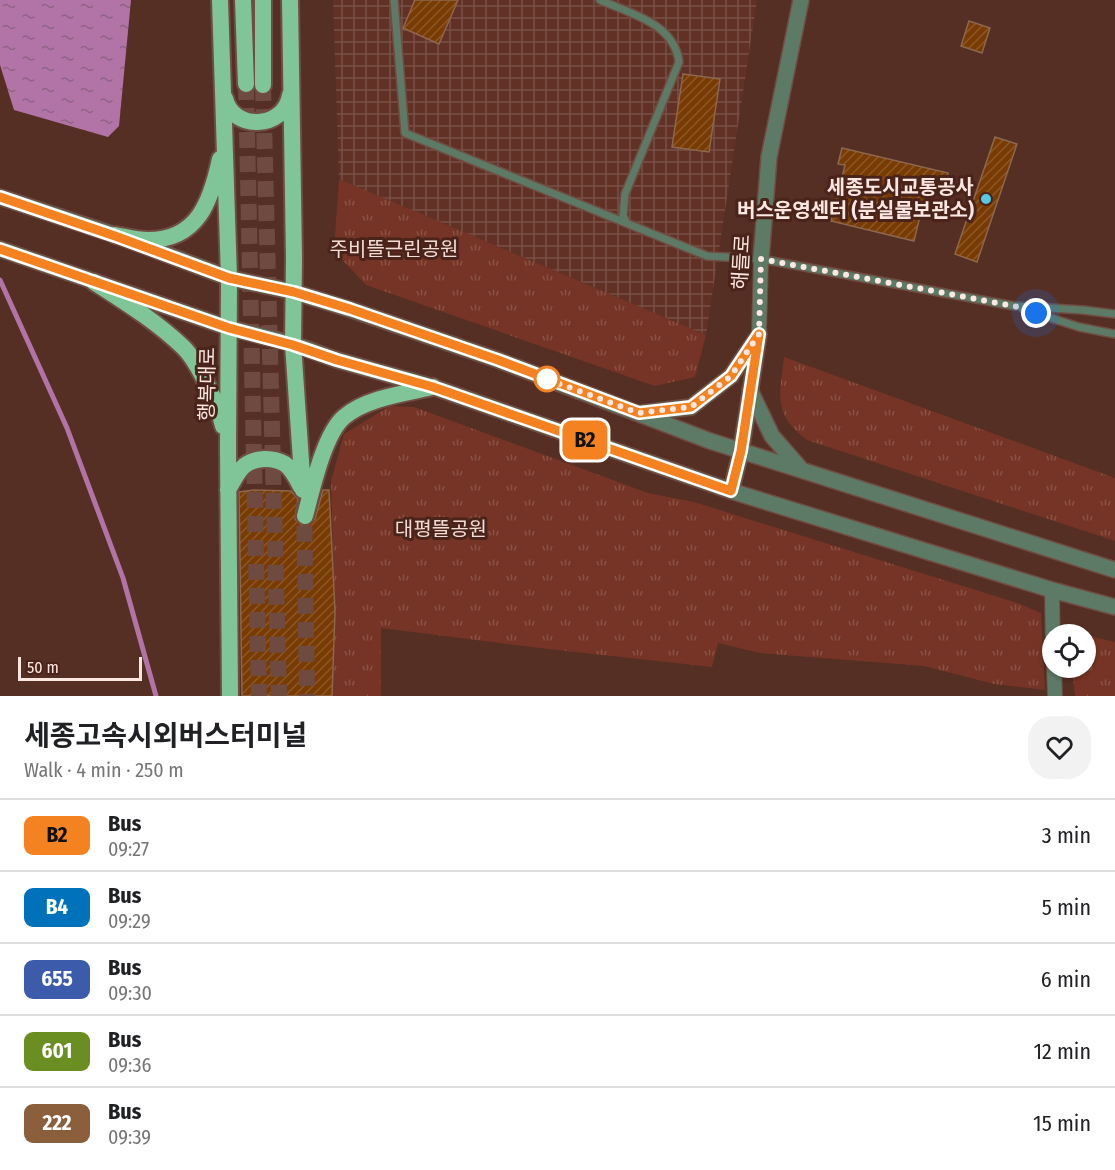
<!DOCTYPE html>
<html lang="en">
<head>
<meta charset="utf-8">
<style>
  :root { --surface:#fff; --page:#f2f2f2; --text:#202124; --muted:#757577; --line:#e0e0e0 }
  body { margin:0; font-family:"Fira Sans Condensed","Noto Sans KR",sans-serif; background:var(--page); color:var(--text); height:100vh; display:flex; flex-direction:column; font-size:22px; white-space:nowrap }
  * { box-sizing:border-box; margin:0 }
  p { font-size:20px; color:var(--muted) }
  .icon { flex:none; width:33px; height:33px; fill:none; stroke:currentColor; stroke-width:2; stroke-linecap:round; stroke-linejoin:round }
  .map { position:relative; height:696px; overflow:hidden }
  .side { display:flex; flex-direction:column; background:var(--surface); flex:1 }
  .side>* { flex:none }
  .badge { padding:0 12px; border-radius:9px; font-size:21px; line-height:39px }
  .fabs { position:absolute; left:1042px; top:624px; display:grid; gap:12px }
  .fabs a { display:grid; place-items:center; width:54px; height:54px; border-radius:50%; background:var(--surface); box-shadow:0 2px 4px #0004; font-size:30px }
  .scale { position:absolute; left:18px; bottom:15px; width:124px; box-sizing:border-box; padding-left:6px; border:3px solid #fde7e2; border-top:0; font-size:16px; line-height:21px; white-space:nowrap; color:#fde7e2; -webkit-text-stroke:4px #4a231a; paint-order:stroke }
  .you { position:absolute; width:30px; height:30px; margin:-15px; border:4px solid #fff; border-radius:50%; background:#1a73e8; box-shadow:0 0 0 9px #1a73e833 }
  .map>.badge { position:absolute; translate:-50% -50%; box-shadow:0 0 0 3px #fff }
  .round { display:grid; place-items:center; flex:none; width:63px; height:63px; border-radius:24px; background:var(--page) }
  .summary { display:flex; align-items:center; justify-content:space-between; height:102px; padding:0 24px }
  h1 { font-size:28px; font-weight:700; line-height:45px }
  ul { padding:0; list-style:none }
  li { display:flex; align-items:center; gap:18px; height:72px; padding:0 24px; border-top:2px solid var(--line) }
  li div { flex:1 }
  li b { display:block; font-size:22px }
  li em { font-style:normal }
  li .badge { min-width:66px; font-weight:700; text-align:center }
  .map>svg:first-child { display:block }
</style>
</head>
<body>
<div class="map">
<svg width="1115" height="696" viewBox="0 0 1115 696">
  <defs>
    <pattern id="industrial-grid" width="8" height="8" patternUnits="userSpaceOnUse" patternTransform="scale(1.5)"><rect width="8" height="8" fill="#613126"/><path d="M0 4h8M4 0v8" fill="none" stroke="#794f45"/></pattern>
    <pattern id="park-tufts" width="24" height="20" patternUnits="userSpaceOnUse" patternTransform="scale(1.5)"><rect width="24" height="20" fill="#753425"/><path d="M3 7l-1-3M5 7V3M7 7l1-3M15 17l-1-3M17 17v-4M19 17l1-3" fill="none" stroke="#8a5144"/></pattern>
    <pattern id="water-ripples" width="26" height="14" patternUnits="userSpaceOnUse" patternTransform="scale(1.5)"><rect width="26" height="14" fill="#b273a6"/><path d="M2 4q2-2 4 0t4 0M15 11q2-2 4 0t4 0" fill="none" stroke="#8e6384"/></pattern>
    <pattern id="building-hatch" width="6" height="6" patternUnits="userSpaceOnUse" patternTransform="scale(1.5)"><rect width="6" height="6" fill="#783b03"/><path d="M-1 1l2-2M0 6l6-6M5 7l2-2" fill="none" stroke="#8c5727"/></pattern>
  </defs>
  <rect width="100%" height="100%" fill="#552e24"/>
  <path fill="url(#industrial-grid)" d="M 333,0 L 757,0 L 706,335 L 339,179 Z"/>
  <path fill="url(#park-tufts)" d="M 339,179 L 706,335 L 695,377 L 655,386 L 366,285 L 334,251 Z
    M 784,357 L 1115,478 L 1115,541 L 807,440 C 772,414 780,395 784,357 Z
    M 390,406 L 414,407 L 648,493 L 694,502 L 1020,604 L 1041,613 L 1045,690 L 994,684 L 924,666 L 760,653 L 718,643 L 712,667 L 548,649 L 381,628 L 381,696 L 332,696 L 335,623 L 331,481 L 344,434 Z
    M 1086,635 L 1115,642 L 1115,696 L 1075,696 L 1072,668 L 1086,668 Z"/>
  <path fill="url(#water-ripples)" d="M 0,0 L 131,0 L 119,126 L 108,137 L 14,110 L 0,65 Z"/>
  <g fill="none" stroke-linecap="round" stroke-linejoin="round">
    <path stroke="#b273a6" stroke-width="5" d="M 0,280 L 67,428 L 123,578 L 156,696"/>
  </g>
  <path fill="url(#building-hatch)" stroke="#8d674e" stroke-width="1.5" d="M 415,0 L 458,0 L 439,44 L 403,28 Z
    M 969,21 L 990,28 L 982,53 L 961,46 Z
    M 683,74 L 720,79 L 709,152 L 672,147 Z
    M 995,137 L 1017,144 L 977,262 L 955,254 Z
    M 842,148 L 948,173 L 945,187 L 928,183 L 914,241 L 831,221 L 845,165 L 838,164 Z
    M 254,490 L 291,491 L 298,499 L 295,519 L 302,526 L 307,526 L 315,519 L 323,490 L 329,490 L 335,611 L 332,696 L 242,696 L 239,492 Z"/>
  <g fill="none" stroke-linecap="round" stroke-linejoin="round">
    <path stroke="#6e4a40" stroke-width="16" stroke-dasharray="16 8" stroke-linecap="butt" d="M 246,84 L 259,696
      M 263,85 L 279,696
      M 304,502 L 307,696"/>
    <g stroke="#704c42" stroke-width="10">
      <path id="service" d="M 394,0 L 405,133 L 707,256 L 761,259 L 1014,306 L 1083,310 L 1115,314
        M 600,0 C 631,14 674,23 679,62 L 625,194 L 623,216 L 627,223
        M 1023,309 L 1079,327 L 1115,334"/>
    </g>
    <g stroke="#704c42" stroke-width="16">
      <path id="minor" d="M 759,334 L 761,259
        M 1052,590 L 1053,649
        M 1054,668 L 1055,696"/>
    </g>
    <g stroke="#704c42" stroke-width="18">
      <path id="tertiary" d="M 0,197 L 115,235 L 229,278 L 294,292 L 349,309 L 498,360 L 710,441 L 1115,570
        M 0,249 L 229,328 L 293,344 L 337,360 L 433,387 L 731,491 L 1052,590 L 1115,607
        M 761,259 L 769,157 L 801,0
        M 750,390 L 772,436 L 800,468
        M 642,413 L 691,407 L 731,376 L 756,339
        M 731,491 L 741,451 L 759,334"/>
    </g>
    <g stroke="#704c42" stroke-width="20">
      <path id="trunk" d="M 220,0 L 229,278 L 228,449 L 230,696
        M 243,0 L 246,84
        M 290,0 L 294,259 L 293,344 L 303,490
        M 263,85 L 263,0
        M 225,98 C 232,131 284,130 290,95
        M 115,235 C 126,237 137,240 148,240 C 198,240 211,201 220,159
        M 94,282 C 125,302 157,322 184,348 C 198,362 219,407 223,426
        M 228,490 C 233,482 237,472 244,466 C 255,457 273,457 285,464 C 292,469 297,479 301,487
        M 305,516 C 312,490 324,434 344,417 C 366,398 406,393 433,387"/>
    </g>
    <use href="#service" stroke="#5d7a66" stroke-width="7"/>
    <use href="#minor" stroke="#5d7a66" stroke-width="14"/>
    <use href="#tertiary" stroke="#5d7a66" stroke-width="15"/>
    <use href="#trunk" stroke="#80c597" stroke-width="16"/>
  </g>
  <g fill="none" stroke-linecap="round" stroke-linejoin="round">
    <g stroke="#fff" stroke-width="14">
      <path id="line" d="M 0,197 L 115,236 L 229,278 L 294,292 L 350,309 L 498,360 L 639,413 L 691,407 L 731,376 L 759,334 L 741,451 L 731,491 L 433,387 L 337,360 L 293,345 L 229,328 L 0,249"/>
    </g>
    <use href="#line" stroke="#f58220" stroke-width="9"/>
    <path stroke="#fde7e2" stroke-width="6" stroke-dasharray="0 10.8" d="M 547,379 L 538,376 L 639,413 L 691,407 L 731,376 L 759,334 L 761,259 L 1014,306 L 1036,313"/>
  </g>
  <circle fill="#57c9e2" stroke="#4a231a" stroke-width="2" cx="986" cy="199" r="6"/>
  <circle fill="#fff" stroke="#f58220" stroke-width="3" cx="547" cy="379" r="12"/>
  <g text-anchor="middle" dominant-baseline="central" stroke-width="6" stroke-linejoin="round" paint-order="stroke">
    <g font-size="20" font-weight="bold" fill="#fde7e2" stroke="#4a231a" text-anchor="end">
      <text x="974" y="187">세종도시교통공사<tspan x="974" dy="23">버스운영센터 (분실물보관소)</tspan></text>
    </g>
    <g font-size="20" fill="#f3dcd6" stroke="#4a231a">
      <text x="394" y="249">주비뜰근린공원</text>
      <text x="441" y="529">대평뜰공원</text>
    </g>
    <g font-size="20" fill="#fde7e2" stroke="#4a231a">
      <text transform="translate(741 262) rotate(-87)">해들로</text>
      <text transform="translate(207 384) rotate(-89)">행복대로</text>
    </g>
  </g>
</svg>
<div class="fabs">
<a><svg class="icon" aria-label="locate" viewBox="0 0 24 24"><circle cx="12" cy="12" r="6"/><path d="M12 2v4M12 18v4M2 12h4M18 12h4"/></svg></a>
</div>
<div class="scale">50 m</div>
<div class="you" style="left:1036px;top:313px"></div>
<b class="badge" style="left:585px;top:440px;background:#f58220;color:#111">B2</b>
</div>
<section class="side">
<div class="summary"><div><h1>세종고속시외버스터미널</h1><p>Walk · 4 min · 250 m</p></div><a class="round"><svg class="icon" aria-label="heart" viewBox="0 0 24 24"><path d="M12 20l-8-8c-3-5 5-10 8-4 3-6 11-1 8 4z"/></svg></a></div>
<ul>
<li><span class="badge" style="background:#f58220;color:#111">B2</span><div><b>Bus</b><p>09:27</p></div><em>3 min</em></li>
<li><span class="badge" style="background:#0072bc;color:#fff">B4</span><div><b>Bus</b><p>09:29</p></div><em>5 min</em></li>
<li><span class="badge" style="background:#3d5bab;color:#fff">655</span><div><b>Bus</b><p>09:30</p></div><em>6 min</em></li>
<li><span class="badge" style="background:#6b8e23;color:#fff">601</span><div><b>Bus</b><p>09:36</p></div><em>12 min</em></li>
<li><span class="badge" style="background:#8b5e3c;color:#fff">222</span><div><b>Bus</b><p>09:39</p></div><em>15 min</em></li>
</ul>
</section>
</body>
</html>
